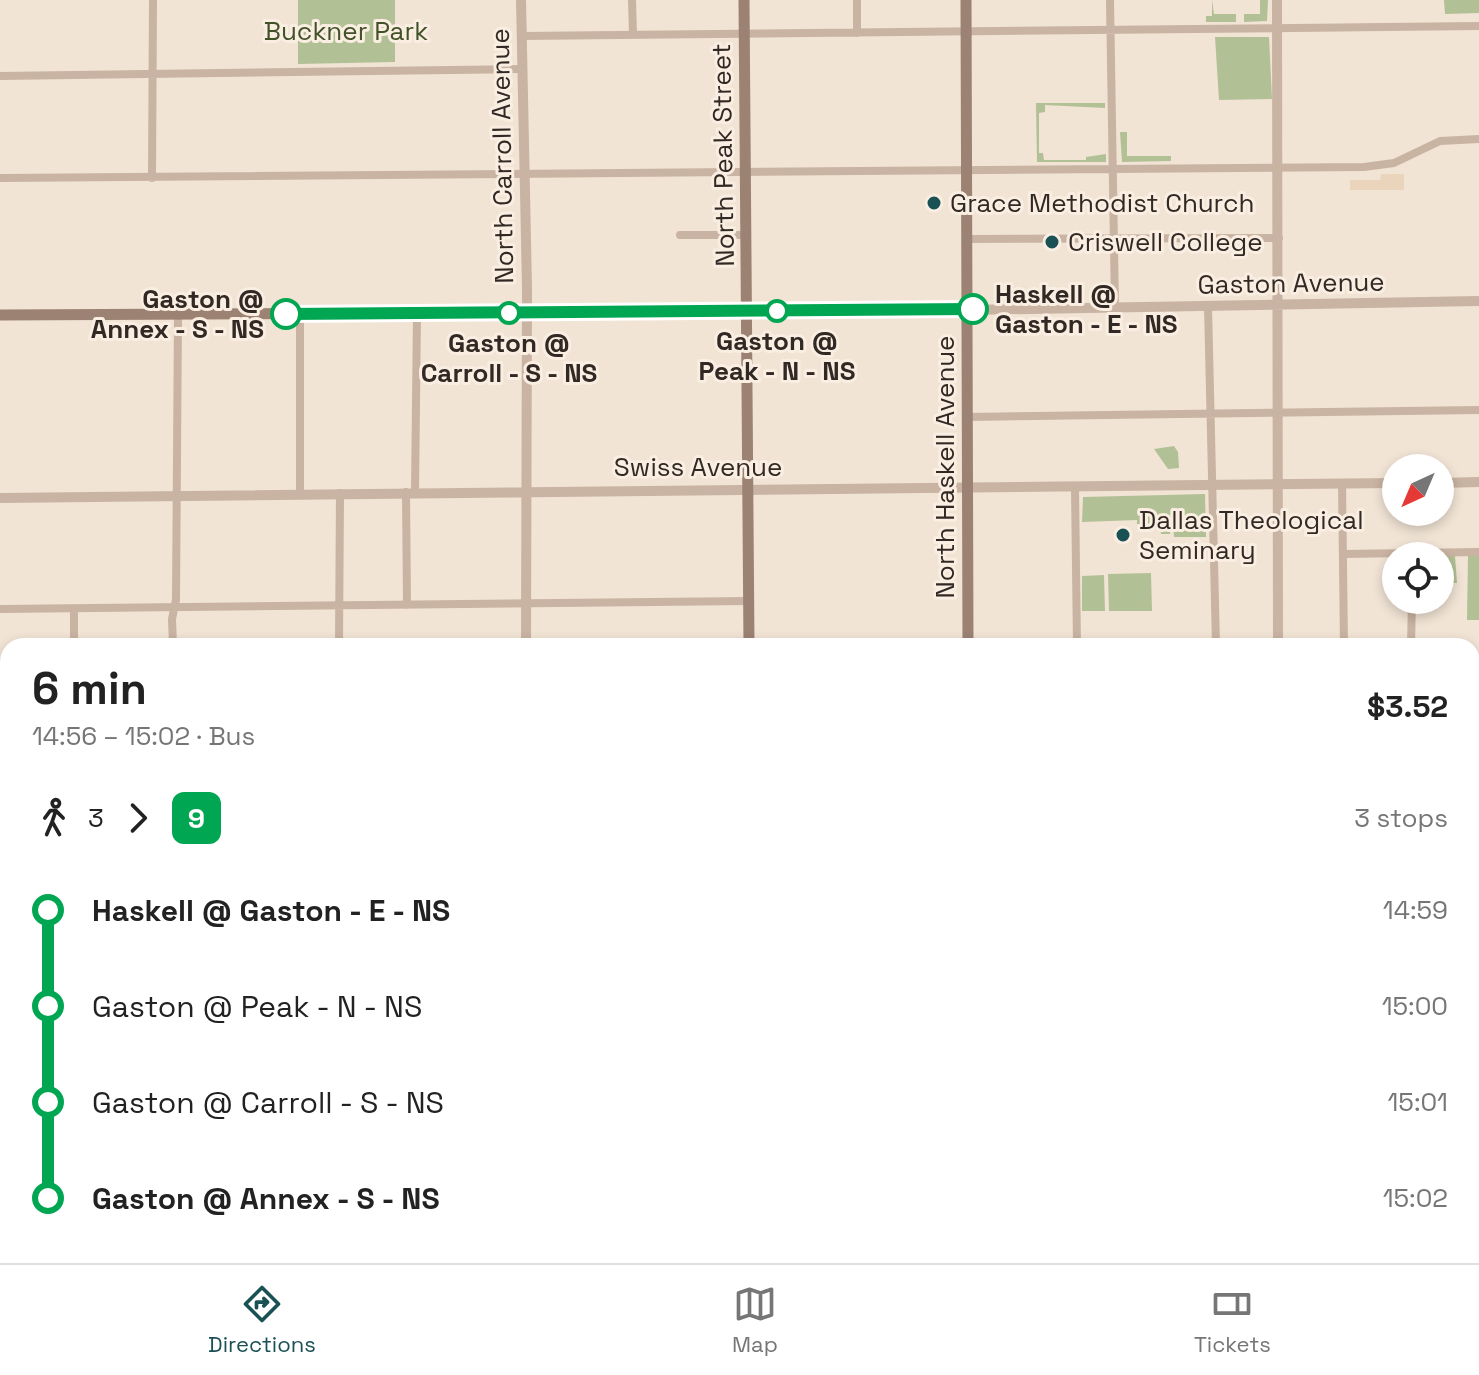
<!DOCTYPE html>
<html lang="en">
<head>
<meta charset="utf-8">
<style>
  :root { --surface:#fff; --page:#f2f2f2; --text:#222; --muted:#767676; --line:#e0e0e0; --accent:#195155 }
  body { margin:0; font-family:"Space Grotesk",sans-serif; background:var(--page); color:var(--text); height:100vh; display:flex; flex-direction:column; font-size:30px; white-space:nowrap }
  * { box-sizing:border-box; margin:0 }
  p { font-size:26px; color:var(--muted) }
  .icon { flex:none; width:44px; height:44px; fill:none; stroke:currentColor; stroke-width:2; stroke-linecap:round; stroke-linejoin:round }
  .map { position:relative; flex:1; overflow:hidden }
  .details { position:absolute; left:0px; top:638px; width:1480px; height:626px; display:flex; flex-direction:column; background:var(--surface); border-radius:24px 24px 0 0; box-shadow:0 4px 12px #0003 }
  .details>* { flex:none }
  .badge { padding:0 16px; border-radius:12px; font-size:28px; line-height:52px }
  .needle { width:52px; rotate:224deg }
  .fabs { position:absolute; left:1382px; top:454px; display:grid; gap:16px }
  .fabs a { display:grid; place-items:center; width:72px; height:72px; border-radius:50%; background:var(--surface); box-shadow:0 4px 12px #0003; font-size:40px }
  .map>.badge { position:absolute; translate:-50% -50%; box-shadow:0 0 0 4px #fff }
  .legs { display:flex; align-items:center; gap:12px; height:88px; padding:0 32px; font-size:26px }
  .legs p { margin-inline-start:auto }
  .overview { display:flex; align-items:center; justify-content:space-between; height:136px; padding:0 32px }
  h1 { font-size:44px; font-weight:600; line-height:60px }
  ul { padding:0 32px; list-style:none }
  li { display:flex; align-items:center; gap:28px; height:96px; font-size:30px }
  li i { display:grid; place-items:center; width:12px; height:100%; margin:0 10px; background:currentColor }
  li i::after { content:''; width:20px; height:20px; margin:-10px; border:6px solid; border-radius:50%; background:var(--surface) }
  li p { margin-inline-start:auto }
  li:first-child i { background:linear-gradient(#0000 50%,currentColor 0) }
  li:last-child i { background:linear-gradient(currentColor 50%,#0000 0) }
  .tabs { display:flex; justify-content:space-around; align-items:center; height:112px; border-top:2px solid var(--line); background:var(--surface); font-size:22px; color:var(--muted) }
  .tabs a { display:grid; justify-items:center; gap:4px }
  .tabs .selected { color:var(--accent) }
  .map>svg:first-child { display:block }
</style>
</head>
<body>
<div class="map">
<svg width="1479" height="1263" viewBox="0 0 1479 1263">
  <rect width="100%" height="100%" fill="#f1e4d5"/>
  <path fill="#b2c096" d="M 298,0 L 395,0 L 395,62 L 298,64 Z
    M 1212,0 L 1214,14 L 1236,14 L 1236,22 L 1206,22 L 1206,16 L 1212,16 Z
    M 1260,0 L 1268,0 L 1267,21 L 1244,22 L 1244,14 L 1260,14 Z
    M 1444,0 L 1479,0 L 1479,13 L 1445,14 Z
    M 1215,37 L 1269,37 L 1272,99 L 1219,100 Z
    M 1036,103 L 1105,103 L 1105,108 L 1045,105 L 1045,112 L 1039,113 L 1039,153 L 1043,153 L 1044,160 L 1086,160 L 1086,157 L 1106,154 L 1106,162 L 1037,162 Z
    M 1120,132 L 1127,132 L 1127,156 L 1171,156 L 1171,161 L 1122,162 Z
    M 1174,446 L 1178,452 L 1179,468 L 1168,469 L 1154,449 Z
    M 1205,494 L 1206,537 L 1174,537 L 1172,505 L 1170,534 L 1161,534 L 1160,524 L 1137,524 L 1137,520 L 1082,522 L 1083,497 Z
    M 1440,556 L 1455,556 L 1457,583 L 1440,583 Z
    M 1468,556 L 1479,556 L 1479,620 L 1467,620 Z
    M 1151,573 L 1152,611 L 1109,611 L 1108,574 Z
    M 1104,575 L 1105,611 L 1082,611 L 1082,576 Z
    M 1472,719 L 1479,719 L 1479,868 L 1472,868 Z
    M 0,730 L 2,779 L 8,780 L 8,812 L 0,812 Z"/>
  <path fill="#ead5bc" d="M 1381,174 L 1404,174 L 1404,190 L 1350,190 L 1350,180 L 1380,180 Z"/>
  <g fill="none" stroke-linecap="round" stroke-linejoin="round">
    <path stroke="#c9b3a2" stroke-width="8" d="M 632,0 L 633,35
      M 857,0 L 857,33
      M 1110,0 L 1115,308
      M 522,36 L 1479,26
      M 0,76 L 522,69
      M 0,178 L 1364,167 L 1394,163 L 1440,141 L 1479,139
      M 152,178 L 153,0
      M 680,235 L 746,235
      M 969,239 L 1279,238
      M 1208,306 L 1216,646
      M 966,417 L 1479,410
      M 1342,483 L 1344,646
      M 1075,488 L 1077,646
      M 406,492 L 407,605
      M 415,492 L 417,313
      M 300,493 L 300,314
      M 1343,554 L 1479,552
      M 0,609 L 749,601
      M 74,646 L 74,609
      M 173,646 L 172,619 L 176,600 L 178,315
      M 339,646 L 340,493
      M 1411,646 L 1412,600
      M 1478,874 L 1479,997
      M 0,997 L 8,997
      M 0,1104 L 8,1104
      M 1472,1105 L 1479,1105
      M 339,1256 L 339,1263
      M 911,1256 L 911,1263
      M 1133,1256 L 1133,1263
      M 88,1263 L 88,1256
      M 635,1263 L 635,1256"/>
    <path stroke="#c9b3a2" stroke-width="10" d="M 521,0 L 527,288 L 526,646
      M 1277,0 L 1278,646
      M 968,310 L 1479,301
      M 1440,483 L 1479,482
      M 0,498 L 1396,483
      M 1472,710 L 1479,709
      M 0,721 L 8,721
      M 1472,874 L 1479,874
      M 0,887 L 8,887
      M 1290,1256 L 1290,1263
      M 524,1263 L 524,1256"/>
    <path stroke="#9c8273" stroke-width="11" d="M 744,0 L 749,646
      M 966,0 L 968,646
      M 0,315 L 968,310
      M 1472,1233 L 1479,1233
      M 0,1254 L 8,1254
      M 754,1256 L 754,1263
      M 974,1256 L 974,1263"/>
  </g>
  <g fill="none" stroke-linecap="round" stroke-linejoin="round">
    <g stroke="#fff" stroke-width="18">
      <path id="line-1" d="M 286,314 L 973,309"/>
    </g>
    <use href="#line-1" stroke="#00a651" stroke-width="12"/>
  </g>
  <g fill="#195155" stroke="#f9eee1" stroke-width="3">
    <circle cx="934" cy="203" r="8"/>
    <circle cx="1052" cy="242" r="8"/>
    <circle cx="1123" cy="535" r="8"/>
  </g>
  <g fill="#fff" stroke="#00a651" stroke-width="4">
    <circle cx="973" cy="309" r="14"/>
    <circle cx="777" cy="311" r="10"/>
    <circle cx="509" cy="313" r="10"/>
    <circle cx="286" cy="314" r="14"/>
  </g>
  <g text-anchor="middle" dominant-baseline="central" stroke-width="6" stroke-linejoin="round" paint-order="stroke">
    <g font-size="26" fill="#425228" stroke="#f9eee1">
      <text x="346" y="31">Buckner Park</text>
    </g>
    <g font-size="26" fill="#332924" stroke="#f9eee1">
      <text transform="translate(723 155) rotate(-91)">North Peak Street</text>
      <text transform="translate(502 156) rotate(-91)">North Carroll Avenue</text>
      <text transform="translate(1291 283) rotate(-1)">Gaston Avenue</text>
      <text x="698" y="467">Swiss Avenue</text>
      <text transform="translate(945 467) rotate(-90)">North Haskell Avenue</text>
    </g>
    <g font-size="26" fill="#332924" stroke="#f9eee1" text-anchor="start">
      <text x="950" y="203">Grace Methodist Church</text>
      <text x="1068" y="242">Criswell College</text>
      <text x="1139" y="520">Dallas Theological<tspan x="1139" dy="30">Seminary</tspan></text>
    </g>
    <g font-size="26" font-weight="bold" fill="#332924" stroke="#f9eee1">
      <text x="995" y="294" text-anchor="start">Haskell @<tspan x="995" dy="30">Gaston - E - NS</tspan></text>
      <text x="264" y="299" text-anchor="end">Gaston @<tspan x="264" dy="30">Annex - S - NS</tspan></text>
      <text x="777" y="341">Gaston @<tspan x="777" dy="30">Peak - N - NS</tspan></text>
      <text x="509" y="343">Gaston @<tspan x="509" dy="30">Carroll - S - NS</tspan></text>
    </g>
  </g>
</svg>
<div class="fabs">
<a><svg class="needle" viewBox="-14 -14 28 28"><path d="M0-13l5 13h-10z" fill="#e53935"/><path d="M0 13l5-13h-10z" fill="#767676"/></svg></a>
<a><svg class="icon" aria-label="locate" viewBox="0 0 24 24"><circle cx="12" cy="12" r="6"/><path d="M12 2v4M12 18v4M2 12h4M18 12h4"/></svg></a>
</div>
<section class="details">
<div class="overview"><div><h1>6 min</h1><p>14:56 – 15:02 · Bus</p></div><b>$3.52</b></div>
<div class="legs"><svg class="icon" aria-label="walk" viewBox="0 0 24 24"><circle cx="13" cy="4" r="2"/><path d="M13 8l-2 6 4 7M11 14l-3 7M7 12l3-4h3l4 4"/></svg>3<svg class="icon" aria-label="forward" viewBox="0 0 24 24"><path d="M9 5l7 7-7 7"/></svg><b class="badge" style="background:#00a651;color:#fff">9</b><p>3 stops</p></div>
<ul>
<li><i style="color:#00a651"></i><b>Haskell @ Gaston - E - NS</b><p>14:59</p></li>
<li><i style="color:#00a651"></i><span>Gaston @ Peak - N - NS</span><p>15:00</p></li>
<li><i style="color:#00a651"></i><span>Gaston @ Carroll - S - NS</span><p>15:01</p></li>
<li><i style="color:#00a651"></i><b>Gaston @ Annex - S - NS</b><p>15:02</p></li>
</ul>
</section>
</div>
<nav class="tabs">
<a class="selected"><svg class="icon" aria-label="directions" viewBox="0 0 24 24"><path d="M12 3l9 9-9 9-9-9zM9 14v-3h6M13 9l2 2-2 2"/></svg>Directions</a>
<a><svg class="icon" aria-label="map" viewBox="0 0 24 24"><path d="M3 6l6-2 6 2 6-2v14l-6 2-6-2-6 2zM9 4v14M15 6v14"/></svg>Map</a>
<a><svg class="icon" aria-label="tickets" viewBox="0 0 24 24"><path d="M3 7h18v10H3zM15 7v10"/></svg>Tickets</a>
</nav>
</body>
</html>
